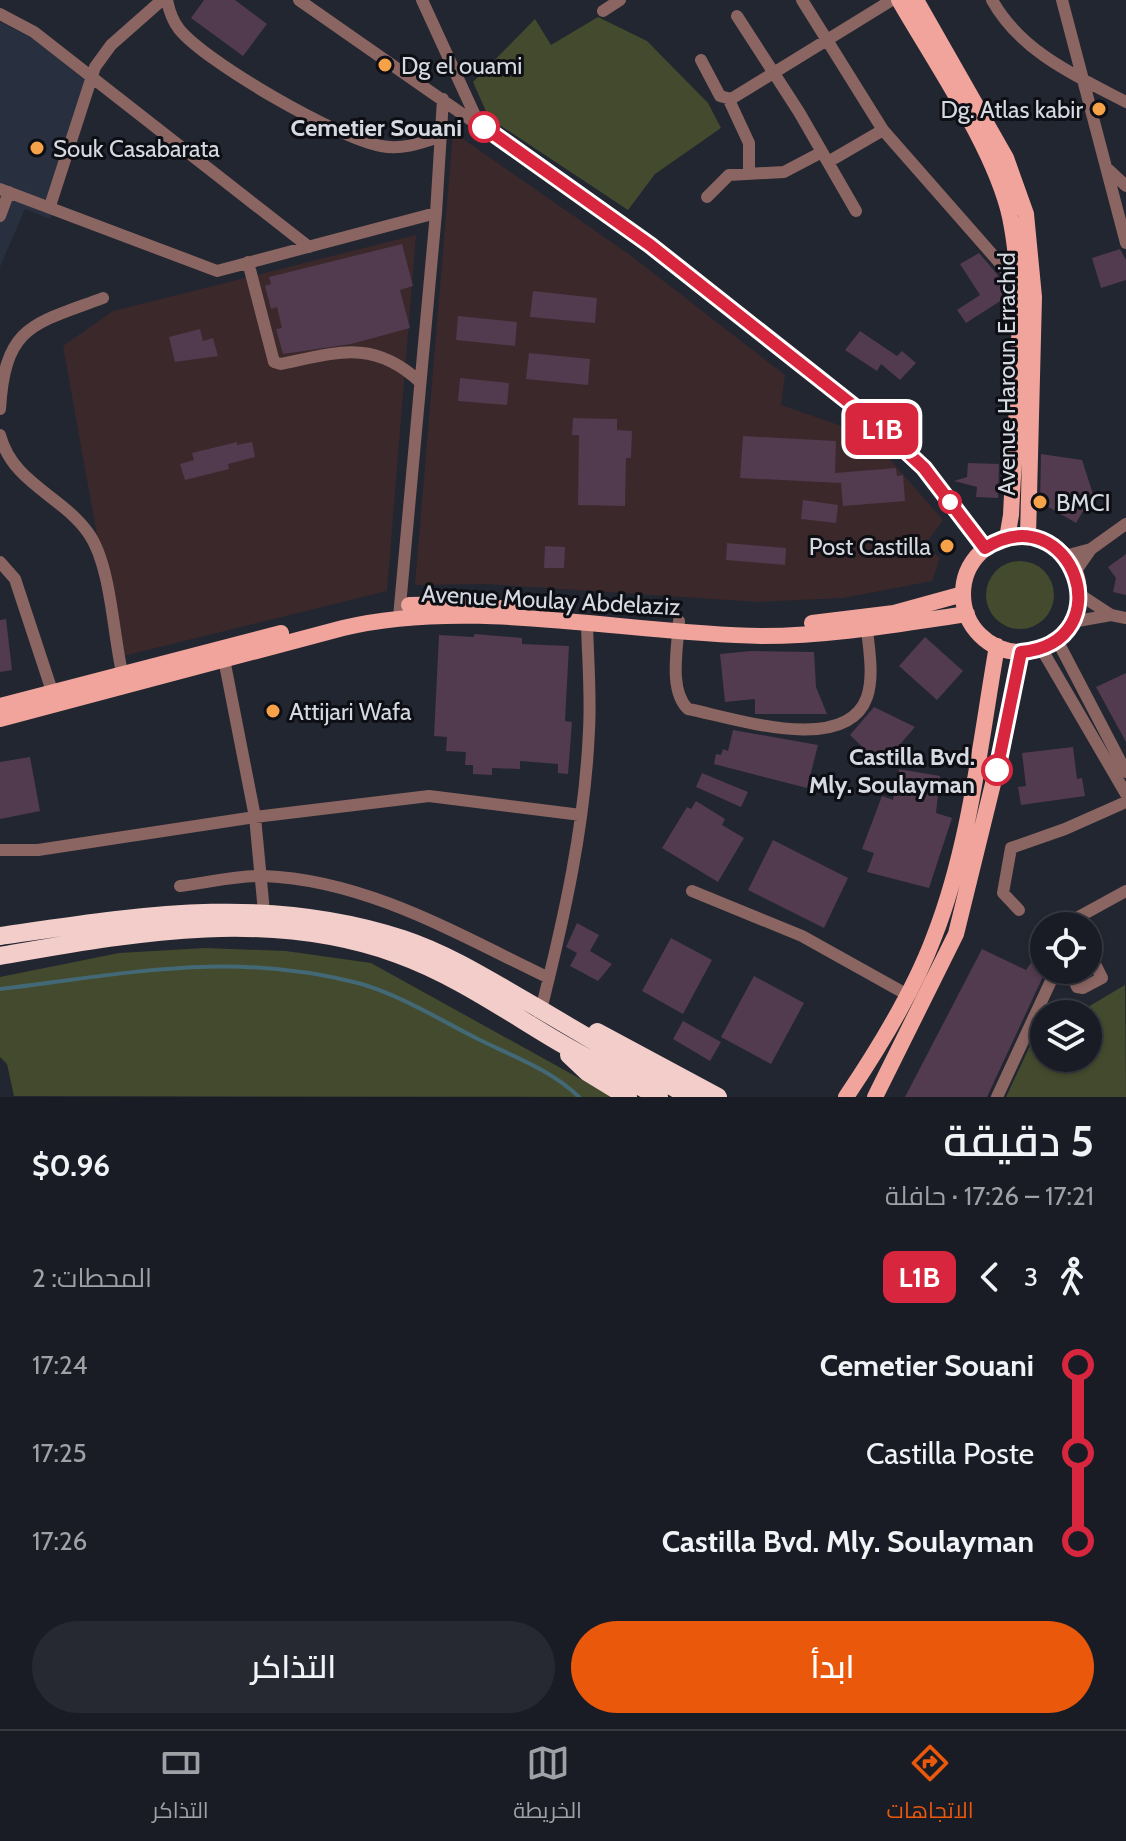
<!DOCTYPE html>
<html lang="ar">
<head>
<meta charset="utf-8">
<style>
  :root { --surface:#1a1c25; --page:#272932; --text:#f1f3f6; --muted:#9fa1a7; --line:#383a42; --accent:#ea580c }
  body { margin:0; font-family:Cabin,Cairo,sans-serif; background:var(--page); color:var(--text); direction:rtl; height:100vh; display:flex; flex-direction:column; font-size:30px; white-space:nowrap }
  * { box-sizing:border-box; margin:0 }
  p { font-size:26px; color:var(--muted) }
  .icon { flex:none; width:44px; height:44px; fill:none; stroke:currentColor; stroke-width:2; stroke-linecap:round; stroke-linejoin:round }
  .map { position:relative; height:1097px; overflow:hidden; direction:ltr }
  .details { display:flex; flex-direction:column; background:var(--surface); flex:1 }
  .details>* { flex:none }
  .badge { padding:0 16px; border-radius:12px; font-size:28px; line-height:52px }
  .buttons { position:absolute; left:1030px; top:912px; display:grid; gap:16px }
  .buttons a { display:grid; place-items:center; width:72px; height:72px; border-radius:50%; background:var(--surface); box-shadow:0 2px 6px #0004,0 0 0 2px var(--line); font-size:40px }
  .map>.badge { position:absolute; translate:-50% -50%; box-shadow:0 0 0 4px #fff }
  .legs { display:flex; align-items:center; gap:12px; height:88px; padding:0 32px; font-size:26px }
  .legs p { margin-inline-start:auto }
  .summary { display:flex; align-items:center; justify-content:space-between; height:136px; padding:0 32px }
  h1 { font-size:44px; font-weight:600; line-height:60px }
  .button { display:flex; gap:16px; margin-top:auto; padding:16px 32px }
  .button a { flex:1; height:92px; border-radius:48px; background:var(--accent); color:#fff; font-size:32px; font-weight:600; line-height:92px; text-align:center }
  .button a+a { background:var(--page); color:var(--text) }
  ul { padding:0 32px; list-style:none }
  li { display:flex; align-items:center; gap:28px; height:88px; font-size:30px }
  li i { display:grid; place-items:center; width:12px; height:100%; margin:0 10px; background:currentColor }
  li i::after { content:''; width:20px; height:20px; margin:-10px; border:6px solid; border-radius:50%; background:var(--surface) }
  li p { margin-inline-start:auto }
  li:first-child i { background:linear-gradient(#0000 50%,currentColor 0) }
  li:last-child i { background:linear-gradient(currentColor 50%,#0000 0) }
  .tab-bar { display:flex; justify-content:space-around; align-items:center; height:112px; border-top:2px solid var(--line); background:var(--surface); font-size:22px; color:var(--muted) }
  .tab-bar a { display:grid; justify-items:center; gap:4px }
  .tab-bar .selected { color:var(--accent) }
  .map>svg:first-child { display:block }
</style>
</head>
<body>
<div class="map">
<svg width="1126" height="1097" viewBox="0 0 1126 1097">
  <rect width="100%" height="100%" fill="#222631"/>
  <path fill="#282f3f" d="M 0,22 L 36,40 L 93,87 L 50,219 L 25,209 L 0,267 Z"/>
  <path fill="#3b282a" d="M 453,132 L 630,255 L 785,375 L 781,405 L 859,432 L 880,448 L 943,520 L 924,546 L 940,558 L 932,581 L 843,598 L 758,602 L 486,584 L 415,585 Z
    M 416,235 L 387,591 L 119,657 L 63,346 L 113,311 Z"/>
  <path fill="#444a2d" d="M 598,17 L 647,41 L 708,103 L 721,128 L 655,174 L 628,210 L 489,118 L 473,82 L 535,19 L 551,45 Z
    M986 595a34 34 0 1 1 68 0a34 34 0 1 1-68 0Z
    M 205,948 L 286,951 L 371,963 L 613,1097 L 14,1096 L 7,1064 L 0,1057 L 0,977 L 119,953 Z
    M 1125,985 L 1126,1097 L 1006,1097 L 1044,1016 L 1044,1058 L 1088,1058 L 1088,1014 L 1076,1014 Z"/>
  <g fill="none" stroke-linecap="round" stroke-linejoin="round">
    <path stroke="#426975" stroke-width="4" d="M 0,989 C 128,974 228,950 358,983 C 398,994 437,1018 474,1037 C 511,1056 549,1068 579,1097"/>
  </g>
  <path fill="#523a4f" d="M 204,0 L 235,0 L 267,24 L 243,56 L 191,18 Z
    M 402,244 L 413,286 L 400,290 L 410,328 L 351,344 L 283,354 L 276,329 L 282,328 L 277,307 L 271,309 L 265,286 L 271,284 L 269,277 Z
    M 1120,249 L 1126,260 L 1126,280 L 1101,288 L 1092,258 Z
    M 979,253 L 997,274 L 1008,296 L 966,323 L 957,310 L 980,295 L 960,264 Z
    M 533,291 L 597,298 L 595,323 L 530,317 Z
    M 458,316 L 517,322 L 515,346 L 456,340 Z
    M 200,329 L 203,341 L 213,338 L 218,356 L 175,362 L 169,337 Z
    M 860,331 L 897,356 L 902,351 L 916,363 L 900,380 L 881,364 L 877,371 L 845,350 Z
    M 529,353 L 590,359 L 588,385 L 526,379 Z
    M 460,378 L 509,383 L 507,405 L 458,401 Z
    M 573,418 L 617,419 L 617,430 L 632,431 L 631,458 L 626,458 L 625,506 L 578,505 L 579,435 L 572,435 Z
    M 743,436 L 836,441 L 835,473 L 896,468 L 897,476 L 903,475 L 905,501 L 843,506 L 841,483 L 740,478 Z
    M 237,442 L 237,445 L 252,442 L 255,457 L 228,464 L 229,469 L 185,480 L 180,464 L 194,460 L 192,453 Z
    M 1041,454 L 1082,460 L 1093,494 L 1076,523 L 1040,502 Z
    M 968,463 L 999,464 L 998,498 L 976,497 L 977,487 L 954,481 L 967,477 Z
    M 803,500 L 838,505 L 836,523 L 801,519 Z
    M 727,543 L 786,548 L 785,565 L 726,560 Z
    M 545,546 L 565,547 L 564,568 L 544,568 Z
    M 1126,554 L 1126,595 L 1113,592 L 1116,578 L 1108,567 Z
    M 6,619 L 12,670 L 0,672 L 0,620 Z
    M 474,634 L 522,638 L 522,644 L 569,646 L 565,721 L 572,722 L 568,774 L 558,773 L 558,764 L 520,761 L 520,769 L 492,768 L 492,775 L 473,774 L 473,765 L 465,765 L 466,752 L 446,751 L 447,737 L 434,736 L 439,635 L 474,637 Z
    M 925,637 L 963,671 L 937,700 L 899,666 Z
    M 751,651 L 814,652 L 816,687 L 827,714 L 755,714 L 755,699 L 725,702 L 720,654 Z
    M 1126,673 L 1126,742 L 1096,687 Z
    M 874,707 L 915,727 L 884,763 L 879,757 L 876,760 L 850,735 Z
    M 733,730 L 818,745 L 807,788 L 714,764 L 716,754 L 721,755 L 723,749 L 728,751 Z
    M 1073,747 L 1077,779 L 1082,778 L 1085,796 L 1021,805 L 1018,787 L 1026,786 L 1022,753 Z
    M 30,757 L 40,811 L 0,819 L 0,762 Z
    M 899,769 L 940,776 L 936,813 L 952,818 L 929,888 L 867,872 L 874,853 L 862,849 L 882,796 L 893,800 Z
    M 702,773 L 748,792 L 741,807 L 696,787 Z
    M 696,801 L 725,819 L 722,825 L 744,838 L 718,882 L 662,848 L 687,807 L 691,809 Z
    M 773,840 L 848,878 L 824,928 L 748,890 Z
    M 577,923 L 599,935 L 590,951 L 612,964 L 598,981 L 570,966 L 577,953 L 566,947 Z
    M 671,938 L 712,960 L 683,1014 L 642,991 Z
    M 982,949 L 1026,970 L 1032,961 L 1044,964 L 1046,970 L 987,1097 L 905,1097 Z
    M 754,976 L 804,1003 L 771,1064 L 721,1037 Z
    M 683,1021 L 721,1042 L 710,1061 L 673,1039 Z"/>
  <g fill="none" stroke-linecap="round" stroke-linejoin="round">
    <path stroke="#8a6561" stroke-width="12" d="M 167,0 C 169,10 172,20 179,29 C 205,62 339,139 381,146 C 403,150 421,143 442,136
      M 299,0 L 650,245 L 770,339 L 879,426 L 924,468 L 985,548
      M 422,0 L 478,122
      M 802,0 L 883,130 L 1020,286
      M 992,0 C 1021,52 1076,76 1126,102
      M 1062,0 L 1126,243
      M 603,11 L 620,0
      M 0,14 L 34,32 L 309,247
      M 737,16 L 799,112 L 856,211
      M 701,60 L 720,96 L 731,99 L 892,0
      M 729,100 L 749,143 L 749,173
      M 828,162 L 883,130
      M 1109,170 L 1126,186
      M 0,189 L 217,271 L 436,213
      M 707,197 L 729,175 L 784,172 L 822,152
      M 50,206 L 95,67 L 111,45 L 162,0
      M 0,216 L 9,192
      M 248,262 L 274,362 L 281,364 C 338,352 374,339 420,382
      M 0,409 C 5,325 33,324 103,298
      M 0,435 C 13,484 62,495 89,534 C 111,566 113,634 122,672
      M 1065,556 L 1091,549
      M 0,562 L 15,579 L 52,691
      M 1075,572 L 1091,549 L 1126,524
      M 1079,594 L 1111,615
      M 399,617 L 436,213 L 443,99
      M 679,621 C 678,646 668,690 688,709 C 731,717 846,757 867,697 C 874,676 869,650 867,629
      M 1072,622 L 1111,615 L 1126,618
      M 1057,640 L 1126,772
      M 1041,648 L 1126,794
      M 223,654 L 255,817 L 264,912
      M 0,850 L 38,850 L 255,817 L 429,796 L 581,815
      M 180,886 C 207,883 237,875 264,876 C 367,880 459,935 549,978
      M 692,891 L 802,936 L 906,994
      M 1019,910 L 1003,893 L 1011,848 L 1065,829 L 1126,802
      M 1071,926 L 1073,920 L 1126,891
      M 1070,970 L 1077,987 L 1083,988 L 1102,978 L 1088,950
      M 541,1010 C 564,918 585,826 589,730 C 591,696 588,660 587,625
      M 997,1097 L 1056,970"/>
    <path stroke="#f0a49b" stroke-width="16" d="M 899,0 C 934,61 995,149 1010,217 C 1028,304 1015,424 1011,515 L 1007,538
      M 916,0 L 1006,158 L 1026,214 L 1034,297 L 1028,536
      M963 594a58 58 0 1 1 116 0a58 58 0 1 1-116 0Z
      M 409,605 L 463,604 L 510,609
      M 812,623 L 894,613 L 963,594
      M 0,706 L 281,633
      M 0,719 L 343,628 C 471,597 628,634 761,636 C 831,636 899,624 967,614
      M 846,1097 C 879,1048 913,993 934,937 C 970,845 980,743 997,646
      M 875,1097 L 956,934 L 1003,743 L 1021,652"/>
    <path stroke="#f3cdc9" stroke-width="18" d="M 0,936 C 138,916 266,894 403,939 C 451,955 494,983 538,1008 C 588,1038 639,1067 690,1097
      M 0,956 C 132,933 267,907 397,954 C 453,974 502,1008 552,1038 C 587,1059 624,1077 659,1097
      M 597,1032 L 718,1097
      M 569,1055 L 587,1072 L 628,1097"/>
  </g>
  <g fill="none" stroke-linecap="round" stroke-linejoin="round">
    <g stroke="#fff" stroke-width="18">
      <path id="line-1" d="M 484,127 L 650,245 L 879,426 L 924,468 L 985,548 C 1072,494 1125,642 1021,652 L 997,770"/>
    </g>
    <use href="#line-1" stroke="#d7263d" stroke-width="12"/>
  </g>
  <g fill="#f6a248" stroke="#0d0f14" stroke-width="3">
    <circle cx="385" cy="65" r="8"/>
    <circle cx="1099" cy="109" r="8"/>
    <circle cx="37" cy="148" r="8"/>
    <circle cx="1040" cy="502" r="8"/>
    <circle cx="947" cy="546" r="8"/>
    <circle cx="273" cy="711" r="8"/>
  </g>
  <g fill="#fff" stroke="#d7263d" stroke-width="4">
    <circle cx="484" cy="127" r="14"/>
    <circle cx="950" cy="502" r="10"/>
    <circle cx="997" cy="770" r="14"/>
  </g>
  <g text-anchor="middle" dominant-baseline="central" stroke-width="6" stroke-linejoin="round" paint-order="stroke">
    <g font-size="24" fill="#d6d9e0" stroke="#0d0f14" text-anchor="start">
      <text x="401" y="65">Dg el ouami</text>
      <text x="1083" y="109" text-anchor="end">Dg. Atlas kabir</text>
      <text x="53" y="148">Souk Casabarata</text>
      <text x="1056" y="502">BMCI</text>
      <text x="931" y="546" text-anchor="end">Post Castilla</text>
      <text x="289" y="711">Attijari Wafa</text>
    </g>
    <g font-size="24" font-weight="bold" fill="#d6d9e0" stroke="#0d0f14" text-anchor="end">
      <text x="462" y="127">Cemetier Souani</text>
      <text x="975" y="756">Castilla Bvd.<tspan x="975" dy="28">Mly. Soulayman</tspan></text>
    </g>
    <g font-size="24" fill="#d6d9e0" stroke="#0d0f14">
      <text transform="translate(1006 374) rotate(-90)">Avenue Haroun Errachid</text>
      <text transform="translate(551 600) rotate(3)">Avenue Moulay Abdelaziz</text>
    </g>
  </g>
</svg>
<div class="buttons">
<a><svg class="icon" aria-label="locate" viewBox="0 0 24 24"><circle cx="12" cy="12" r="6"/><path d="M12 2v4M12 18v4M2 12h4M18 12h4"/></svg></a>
<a><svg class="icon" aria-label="layers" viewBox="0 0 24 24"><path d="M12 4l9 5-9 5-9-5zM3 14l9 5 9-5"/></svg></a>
</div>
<b class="badge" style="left:882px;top:429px;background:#d7263d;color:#fff">L1B</b>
</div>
<section class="details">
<div class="summary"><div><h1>5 دقيقة</h1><p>17:21 – 17:26 · حافلة</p></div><b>$0.96</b></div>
<div class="legs"><svg class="icon" aria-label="walk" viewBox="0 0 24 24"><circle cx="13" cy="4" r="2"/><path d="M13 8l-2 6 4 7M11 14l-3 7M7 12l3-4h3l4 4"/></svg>3<svg class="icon" aria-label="back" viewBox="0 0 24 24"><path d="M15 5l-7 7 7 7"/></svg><b class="badge" style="background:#d7263d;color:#fff">L1B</b><p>المحطات: 2</p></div>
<ul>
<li><i style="color:#d7263d"></i><b>Cemetier Souani</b><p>17:24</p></li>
<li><i style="color:#d7263d"></i><span>Castilla Poste</span><p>17:25</p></li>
<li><i style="color:#d7263d"></i><b>Castilla Bvd. Mly. Soulayman</b><p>17:26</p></li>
</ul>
<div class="button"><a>ابدأ</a><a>التذاكر</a></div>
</section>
<nav class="tab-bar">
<a class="selected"><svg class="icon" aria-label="directions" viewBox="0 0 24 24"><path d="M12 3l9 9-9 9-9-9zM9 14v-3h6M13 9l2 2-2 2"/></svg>الاتجاهات</a>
<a><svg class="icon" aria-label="map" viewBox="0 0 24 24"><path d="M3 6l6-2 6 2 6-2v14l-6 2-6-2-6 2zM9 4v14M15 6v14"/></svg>الخريطة</a>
<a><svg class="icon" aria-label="tickets" viewBox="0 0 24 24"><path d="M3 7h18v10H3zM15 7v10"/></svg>التذاكر</a>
</nav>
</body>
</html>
